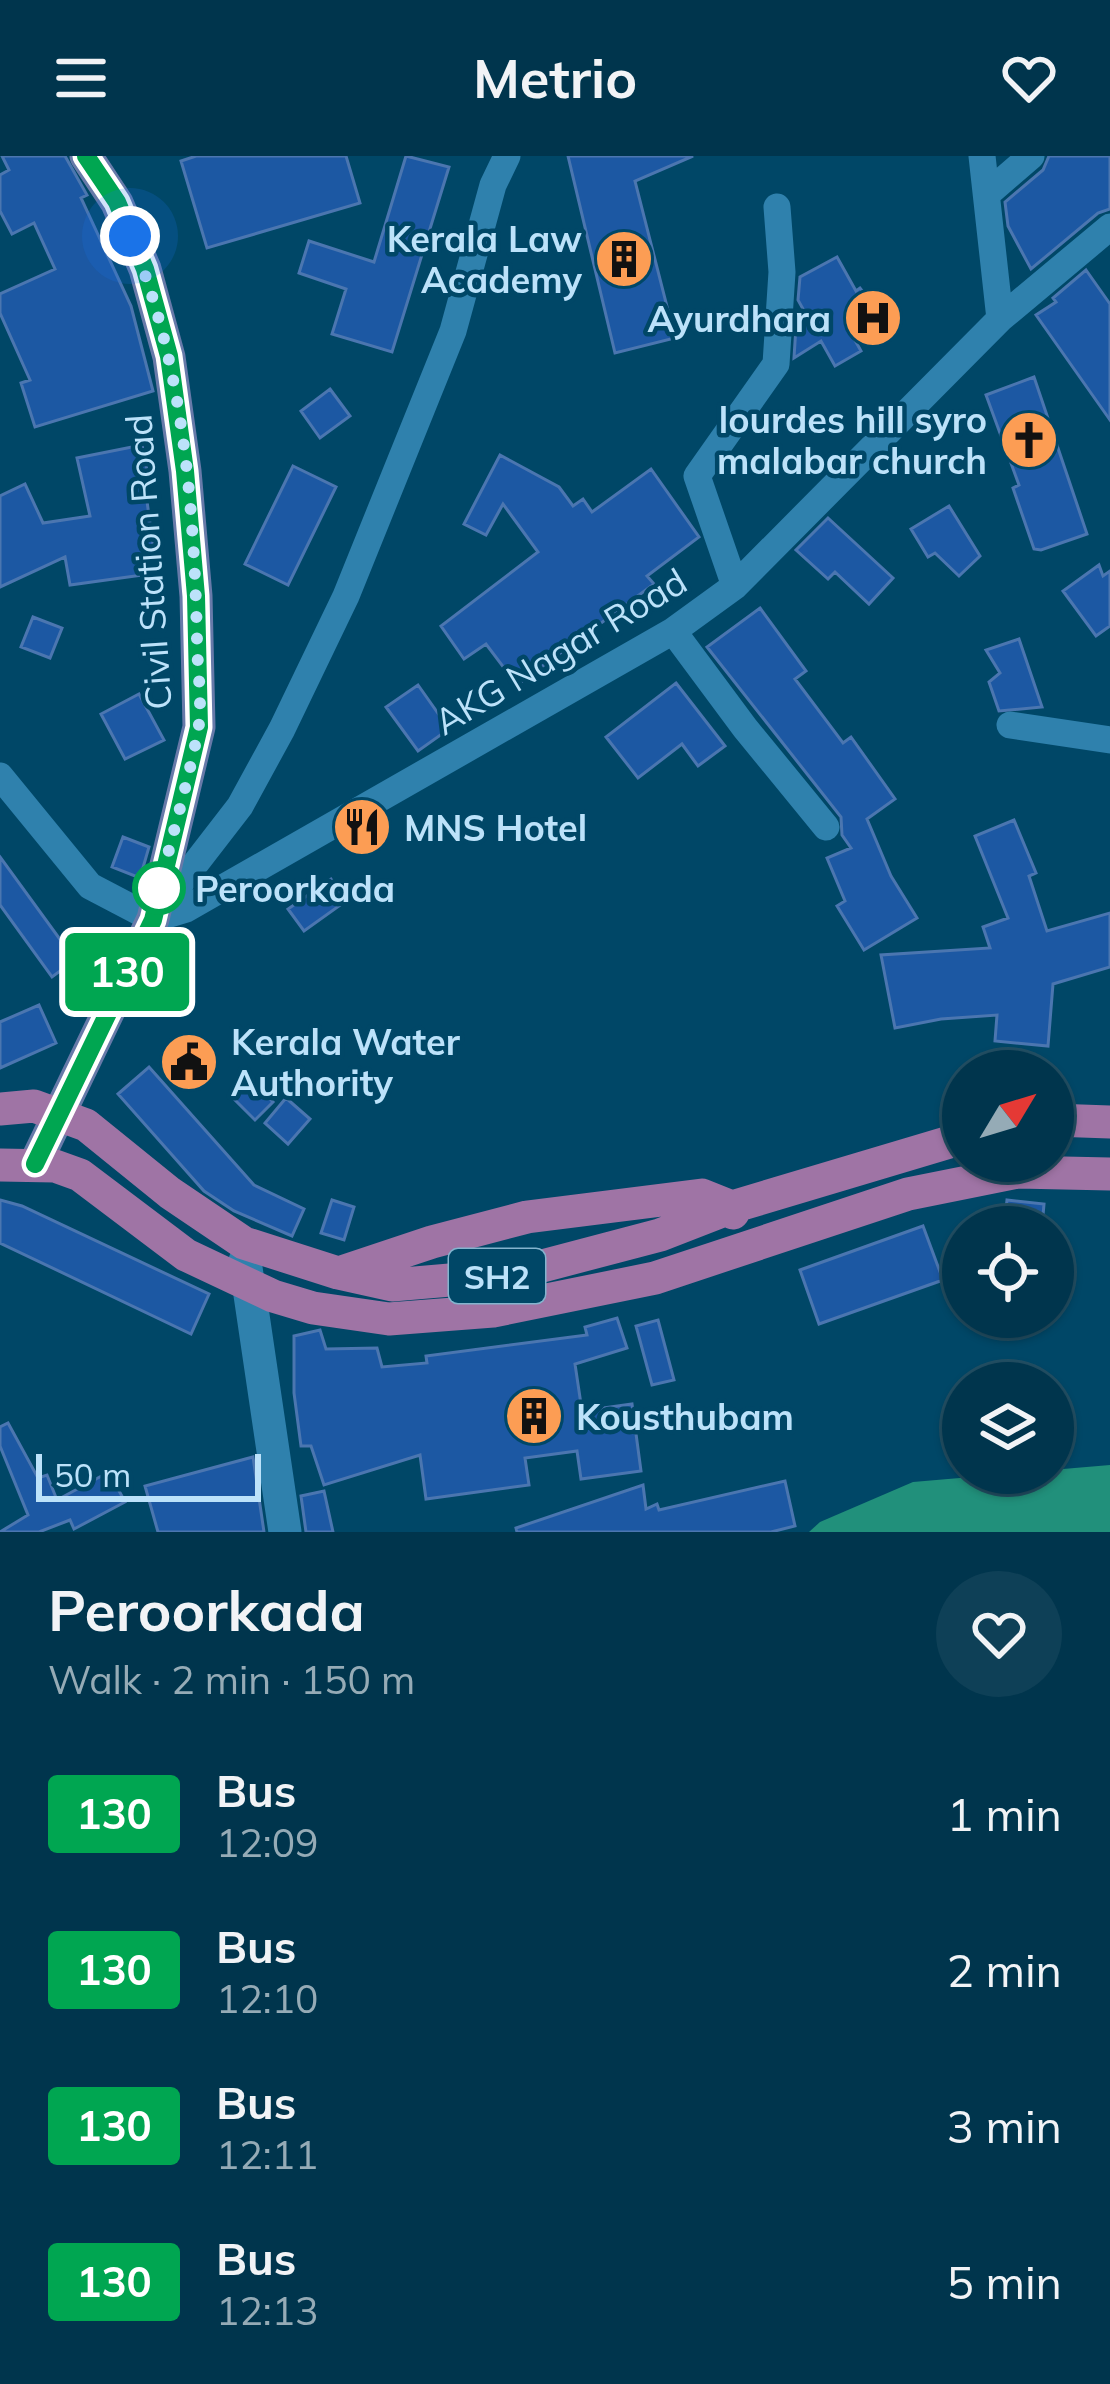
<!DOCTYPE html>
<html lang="en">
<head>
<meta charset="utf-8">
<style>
  :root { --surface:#00354d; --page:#0e4057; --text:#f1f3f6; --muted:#95abb6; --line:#225065 }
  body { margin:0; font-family:Mulish,sans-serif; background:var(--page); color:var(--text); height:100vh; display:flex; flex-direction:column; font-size:45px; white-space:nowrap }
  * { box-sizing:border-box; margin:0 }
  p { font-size:39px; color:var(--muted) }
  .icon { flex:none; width:66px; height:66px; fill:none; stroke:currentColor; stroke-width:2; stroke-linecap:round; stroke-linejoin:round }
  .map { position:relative; height:1376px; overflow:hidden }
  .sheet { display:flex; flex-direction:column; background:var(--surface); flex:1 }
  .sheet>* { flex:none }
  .badge { padding:0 24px; border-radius:9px; font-size:42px; line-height:78px }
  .needle { width:78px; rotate:52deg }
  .buttons { position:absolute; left:942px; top:894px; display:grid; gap:24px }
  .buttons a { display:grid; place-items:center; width:132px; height:132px; border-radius:50%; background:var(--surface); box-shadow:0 3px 9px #0004,0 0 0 3px var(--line); font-size:60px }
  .scale { position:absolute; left:36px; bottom:30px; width:225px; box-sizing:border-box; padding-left:12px; border:6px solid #bce2fa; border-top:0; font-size:33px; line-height:42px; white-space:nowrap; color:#bce2fa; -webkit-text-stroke:9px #004767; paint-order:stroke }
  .you { position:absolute; width:60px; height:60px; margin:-30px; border:9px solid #fff; border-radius:50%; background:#1a73e8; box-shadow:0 0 0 18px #1a73e833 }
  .map>.badge { position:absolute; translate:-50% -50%; box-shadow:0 0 0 6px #fff }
  .round { display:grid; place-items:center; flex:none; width:126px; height:126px; border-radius:63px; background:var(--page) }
  .overview { display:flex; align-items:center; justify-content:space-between; height:204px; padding:0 48px }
  h1 { font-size:57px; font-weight:700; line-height:90px }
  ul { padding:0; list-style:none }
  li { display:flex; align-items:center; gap:36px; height:156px; padding:0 48px }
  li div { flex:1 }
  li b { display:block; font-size:45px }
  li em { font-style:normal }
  li .badge { min-width:132px; font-weight:700; text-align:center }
  header { display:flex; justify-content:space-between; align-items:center; height:156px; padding:0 48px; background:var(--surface); font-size:54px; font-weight:700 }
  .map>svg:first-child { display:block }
</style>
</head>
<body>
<header><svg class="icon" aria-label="menu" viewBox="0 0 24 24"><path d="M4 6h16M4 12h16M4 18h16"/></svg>Metrio<svg class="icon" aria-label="heart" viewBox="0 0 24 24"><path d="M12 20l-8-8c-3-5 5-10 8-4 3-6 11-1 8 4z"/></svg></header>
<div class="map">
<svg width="1110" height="1376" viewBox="0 0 1110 1376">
  <rect width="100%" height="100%" fill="#004767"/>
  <path fill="#21907b" d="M 1110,1309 L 1110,1376 L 809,1376 L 820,1366 L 913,1326 Z"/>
  <path fill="#1c58a3" stroke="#4b76b0" stroke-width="3" d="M 2,0 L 65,0 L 87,39 L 81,42 L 131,150 L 153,235 L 35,271 L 21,227 L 30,224 L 0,157 L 0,138 L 55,113 L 34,67 L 12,78 L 0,55 L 0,19 L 9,14 Z
    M 196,0 L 346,0 L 360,47 L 207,92 L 181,5 Z
    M 406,0 L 449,11 L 392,196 L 332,178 L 346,133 L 299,117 L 309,85 L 374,106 Z
    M 568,0 L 693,0 L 635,25 L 675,182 L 615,197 Z
    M 1049,0 L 1110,0 L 1110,53 L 1098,57 L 1031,113 L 1008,70 L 1005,46 L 1043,14 Z
    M 837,101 L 856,135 L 860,132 L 874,150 L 847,170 L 861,195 L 835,210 L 821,185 L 794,202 L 796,170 L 808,162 L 798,144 L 800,121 Z
    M 1086,114 L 1110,148 L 1110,264 L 1036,159 L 1056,146 L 1053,142 Z
    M 1034,221 L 1087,378 L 1041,394 L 1034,393 L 1013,332 L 1019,329 L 986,239 Z
    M 330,233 L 350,260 L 320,282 L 301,255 Z
    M 142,289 L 150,329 L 145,331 L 157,417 L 70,429 L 65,401 L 0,431 L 0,340 L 25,328 L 43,367 L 90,360 L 77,302 Z
    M 500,299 L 559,331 L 573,350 L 583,343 L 592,356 L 651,313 L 699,381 L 647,420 L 654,428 L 517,529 L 486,488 L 464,503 L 441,470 L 538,396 L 503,348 L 486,379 L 464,368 Z
    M 293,310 L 336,331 L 288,429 L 245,408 Z
    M 949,350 L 980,400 L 959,420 L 935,397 L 928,401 L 911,373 Z
    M 828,362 L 893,422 L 869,448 L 835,416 L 828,423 L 796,394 Z
    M 1099,409 L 1103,420 L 1110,415 L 1110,470 L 1096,480 L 1063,435 Z
    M 760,452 L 806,515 L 795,523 L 843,587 L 851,581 L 895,643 L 867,663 L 891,720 L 917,762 L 864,794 L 837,750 L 845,745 L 827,702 L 851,692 L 842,679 L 841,661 L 707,491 Z
    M 33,461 L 62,472 L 50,502 L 21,491 Z
    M 1019,483 L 1042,551 L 999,555 L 989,526 L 1000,517 L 986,494 Z
    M 676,527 L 725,590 L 698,610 L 682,588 L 638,622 L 606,581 Z
    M 418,529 L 449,573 L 418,595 L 386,551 Z
    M 139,538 L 164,584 L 125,603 L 101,558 Z
    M 1014,664 L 1036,717 L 1029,720 L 1047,775 L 1110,757 L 1110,811 L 1053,828 L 1048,890 L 995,885 L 997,859 L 941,863 L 895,872 L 881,799 L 990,792 L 983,771 L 1008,762 L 975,680 Z
    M 123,681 L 149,691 L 140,722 L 112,711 Z
    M 0,701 L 75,804 L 52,821 L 0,749 Z
    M 331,723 L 346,745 L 304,775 L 288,753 Z
    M 39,849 L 56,887 L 0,912 L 0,866 Z
    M 149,911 L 254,1029 L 304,1053 L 292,1080 L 234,1055 L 204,1035 L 118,938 Z
    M 250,922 L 273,946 L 255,964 L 231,940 Z
    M 286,942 L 310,963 L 288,988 L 265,967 Z
    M 0,1044 L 22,1050 L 209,1138 L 191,1178 L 0,1087 Z
    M 332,1044 L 354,1051 L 344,1084 L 321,1077 Z
    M 1007,1044 L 1044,1048 L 1042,1071 L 1004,1071 Z
    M 923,1070 L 943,1124 L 819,1168 L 800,1114 Z
    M 617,1162 L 627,1192 L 575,1208 L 582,1255 L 632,1248 L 641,1315 L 581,1323 L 577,1295 L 525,1302 L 529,1329 L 426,1343 L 420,1299 L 324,1329 L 311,1290 L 301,1290 L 294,1237 L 294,1180 L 320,1174 L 326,1193 L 377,1192 L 382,1211 L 427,1207 L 426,1200 L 587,1179 L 585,1171 Z
    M 658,1164 L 674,1224 L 652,1229 L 636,1170 Z
    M 8,1267 L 38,1322 L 47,1319 L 57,1344 L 109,1316 L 125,1346 L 74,1373 L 70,1364 L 39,1376 L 0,1376 L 28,1359 L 0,1290 L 0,1271 Z
    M 253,1301 L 264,1376 L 158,1376 L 145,1330 Z
    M 785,1325 L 795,1370 L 771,1376 L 517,1376 L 516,1372 L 643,1329 L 646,1353 L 657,1348 L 659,1354 Z
    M 324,1335 L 333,1376 L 306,1376 L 301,1340 Z"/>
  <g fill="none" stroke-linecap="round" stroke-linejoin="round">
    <path stroke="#2f81ad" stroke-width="27" d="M 982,0 L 1000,163
      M 987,38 L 1031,0
      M 735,430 L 697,320 L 776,208 L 782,116 L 777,51
      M 673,475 L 745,572 L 826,671
      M 1010,569 L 1110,584
      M 0,620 L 90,730 L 153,763
      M 155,760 L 240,650 L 282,573 L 346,440 L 453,175 L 493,29 L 507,0
      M 153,763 L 186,753 L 673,475 L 735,430 L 1000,163 L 1110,71"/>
    <path stroke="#2f81ad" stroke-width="33" d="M 245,1105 L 285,1376"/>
    <path stroke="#677aa9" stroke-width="33" d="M 35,1008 L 153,763 L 199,571 L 196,440 L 185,315 L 169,201 L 145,113 L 117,47 L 86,0"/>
    <path stroke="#9f74a5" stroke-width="33" d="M 0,953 L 34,950 L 86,969 L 170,1037 L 244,1087 L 338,1117 L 392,1129 L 508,1119 L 660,1079 L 732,1051 L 963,982
      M 1053,964 L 1110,966
      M 0,1009 L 55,1010 L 80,1019 L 186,1099 L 273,1140 L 313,1152 L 389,1163 L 493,1155 L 655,1122 L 908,1038 L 1018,1016 L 1110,1018
      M 339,1117 L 432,1086 L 527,1061 L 702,1039 L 732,1051 L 733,1057"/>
  </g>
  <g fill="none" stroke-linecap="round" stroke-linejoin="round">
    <g stroke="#fff" stroke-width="27">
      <path id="line" d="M 35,1008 L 153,764 L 199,571 L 196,440 L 185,315 L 169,200 L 145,113 L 117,46 L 86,0"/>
    </g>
    <use href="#line" stroke="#00a651" stroke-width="18"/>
    <path stroke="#bce2fa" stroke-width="12" stroke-dasharray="0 21.6" d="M 130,80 C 183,204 194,350 197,483 C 197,512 203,546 198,575 C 188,626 171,685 159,732"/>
  </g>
  <defs>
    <g id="building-disc" transform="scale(3)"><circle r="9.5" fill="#fc9d54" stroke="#004767"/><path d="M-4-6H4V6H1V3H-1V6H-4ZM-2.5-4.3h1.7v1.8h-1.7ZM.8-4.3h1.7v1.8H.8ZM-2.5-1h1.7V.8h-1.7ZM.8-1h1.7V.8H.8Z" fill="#111"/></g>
    <g id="hospital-disc" transform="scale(3)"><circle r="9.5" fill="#fc9d54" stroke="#004767"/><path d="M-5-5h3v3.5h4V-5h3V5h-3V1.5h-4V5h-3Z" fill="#111"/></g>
    <g id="church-disc" transform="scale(3)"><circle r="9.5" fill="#fc9d54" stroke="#004767"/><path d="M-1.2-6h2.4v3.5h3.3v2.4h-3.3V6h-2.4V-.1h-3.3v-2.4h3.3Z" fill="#111"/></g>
    <g id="restaurant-disc" transform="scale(3)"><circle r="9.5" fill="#fc9d54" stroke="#004767"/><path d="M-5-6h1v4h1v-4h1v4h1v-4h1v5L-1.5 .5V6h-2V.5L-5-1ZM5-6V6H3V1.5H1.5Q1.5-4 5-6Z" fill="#111"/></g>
    <g id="civic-disc" transform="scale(3)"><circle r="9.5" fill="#fc9d54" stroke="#004767"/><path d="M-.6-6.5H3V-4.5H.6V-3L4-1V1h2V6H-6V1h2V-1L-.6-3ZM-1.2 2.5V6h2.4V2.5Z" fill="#111"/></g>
  </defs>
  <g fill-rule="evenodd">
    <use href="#building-disc" x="624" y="103"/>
    <use href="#hospital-disc" x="873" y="162"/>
    <use href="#church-disc" x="1029" y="284"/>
    <use href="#restaurant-disc" x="362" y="671"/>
    <use href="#civic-disc" x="189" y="906"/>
    <use href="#building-disc" x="534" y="1260"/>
  </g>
  <circle fill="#fff" stroke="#00a651" stroke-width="6" cx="159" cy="732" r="24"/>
  <g text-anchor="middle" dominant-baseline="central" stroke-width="9" stroke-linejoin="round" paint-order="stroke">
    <rect fill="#004767" stroke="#84b4ce" stroke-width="3" x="449" y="1093" width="96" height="54" rx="9"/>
    <g font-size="33" font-weight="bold" fill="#bce2fa">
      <text x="497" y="1120">SH2</text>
    </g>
    <g font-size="36" font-weight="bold" fill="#bce2fa" stroke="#004767" text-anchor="end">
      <text x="582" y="82">Kerala Law<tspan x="582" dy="41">Academy</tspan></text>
      <text x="831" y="162">Ayurdhara</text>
      <text x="987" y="263">lourdes hill syro<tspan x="987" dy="41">malabar church</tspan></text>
      <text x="404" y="671" text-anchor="start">MNS Hotel</text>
      <text x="231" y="885" text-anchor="start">Kerala Water<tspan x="231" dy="41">Authority</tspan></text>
      <text x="576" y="1260" text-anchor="start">Kousthubam</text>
    </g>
    <g font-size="36" fill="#bce2fa" stroke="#004767">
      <text transform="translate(148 406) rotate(-94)">Civil Station Road</text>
      <text transform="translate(560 495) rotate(-31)">AKG Nagar Road</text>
    </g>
    <g font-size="36" font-weight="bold" fill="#bce2fa" stroke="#004767" text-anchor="start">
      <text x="195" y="732">Peroorkada</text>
    </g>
  </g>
</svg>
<div class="buttons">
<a><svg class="needle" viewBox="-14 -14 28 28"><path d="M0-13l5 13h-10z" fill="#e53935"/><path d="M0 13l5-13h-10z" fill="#95abb6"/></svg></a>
<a><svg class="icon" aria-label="locate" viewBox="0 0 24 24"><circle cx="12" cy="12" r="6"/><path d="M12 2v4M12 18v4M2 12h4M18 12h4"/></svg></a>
<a><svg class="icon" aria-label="layers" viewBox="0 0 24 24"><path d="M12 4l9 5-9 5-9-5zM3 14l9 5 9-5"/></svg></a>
</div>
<div class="scale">50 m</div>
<div class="you" style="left:130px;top:80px"></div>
<b class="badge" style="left:127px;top:816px;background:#00a651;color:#fff">130</b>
</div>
<section class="sheet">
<div class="overview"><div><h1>Peroorkada</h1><p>Walk · 2 min · 150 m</p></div><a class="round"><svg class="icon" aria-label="heart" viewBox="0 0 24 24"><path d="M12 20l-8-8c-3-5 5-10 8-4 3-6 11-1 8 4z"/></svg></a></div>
<ul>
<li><span class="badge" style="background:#00a651;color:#fff">130</span><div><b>Bus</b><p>12:09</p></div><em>1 min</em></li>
<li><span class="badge" style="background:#00a651;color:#fff">130</span><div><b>Bus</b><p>12:10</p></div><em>2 min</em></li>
<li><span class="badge" style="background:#00a651;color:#fff">130</span><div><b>Bus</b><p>12:11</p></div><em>3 min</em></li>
<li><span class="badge" style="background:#00a651;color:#fff">130</span><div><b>Bus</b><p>12:13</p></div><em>5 min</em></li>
</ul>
</section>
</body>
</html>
